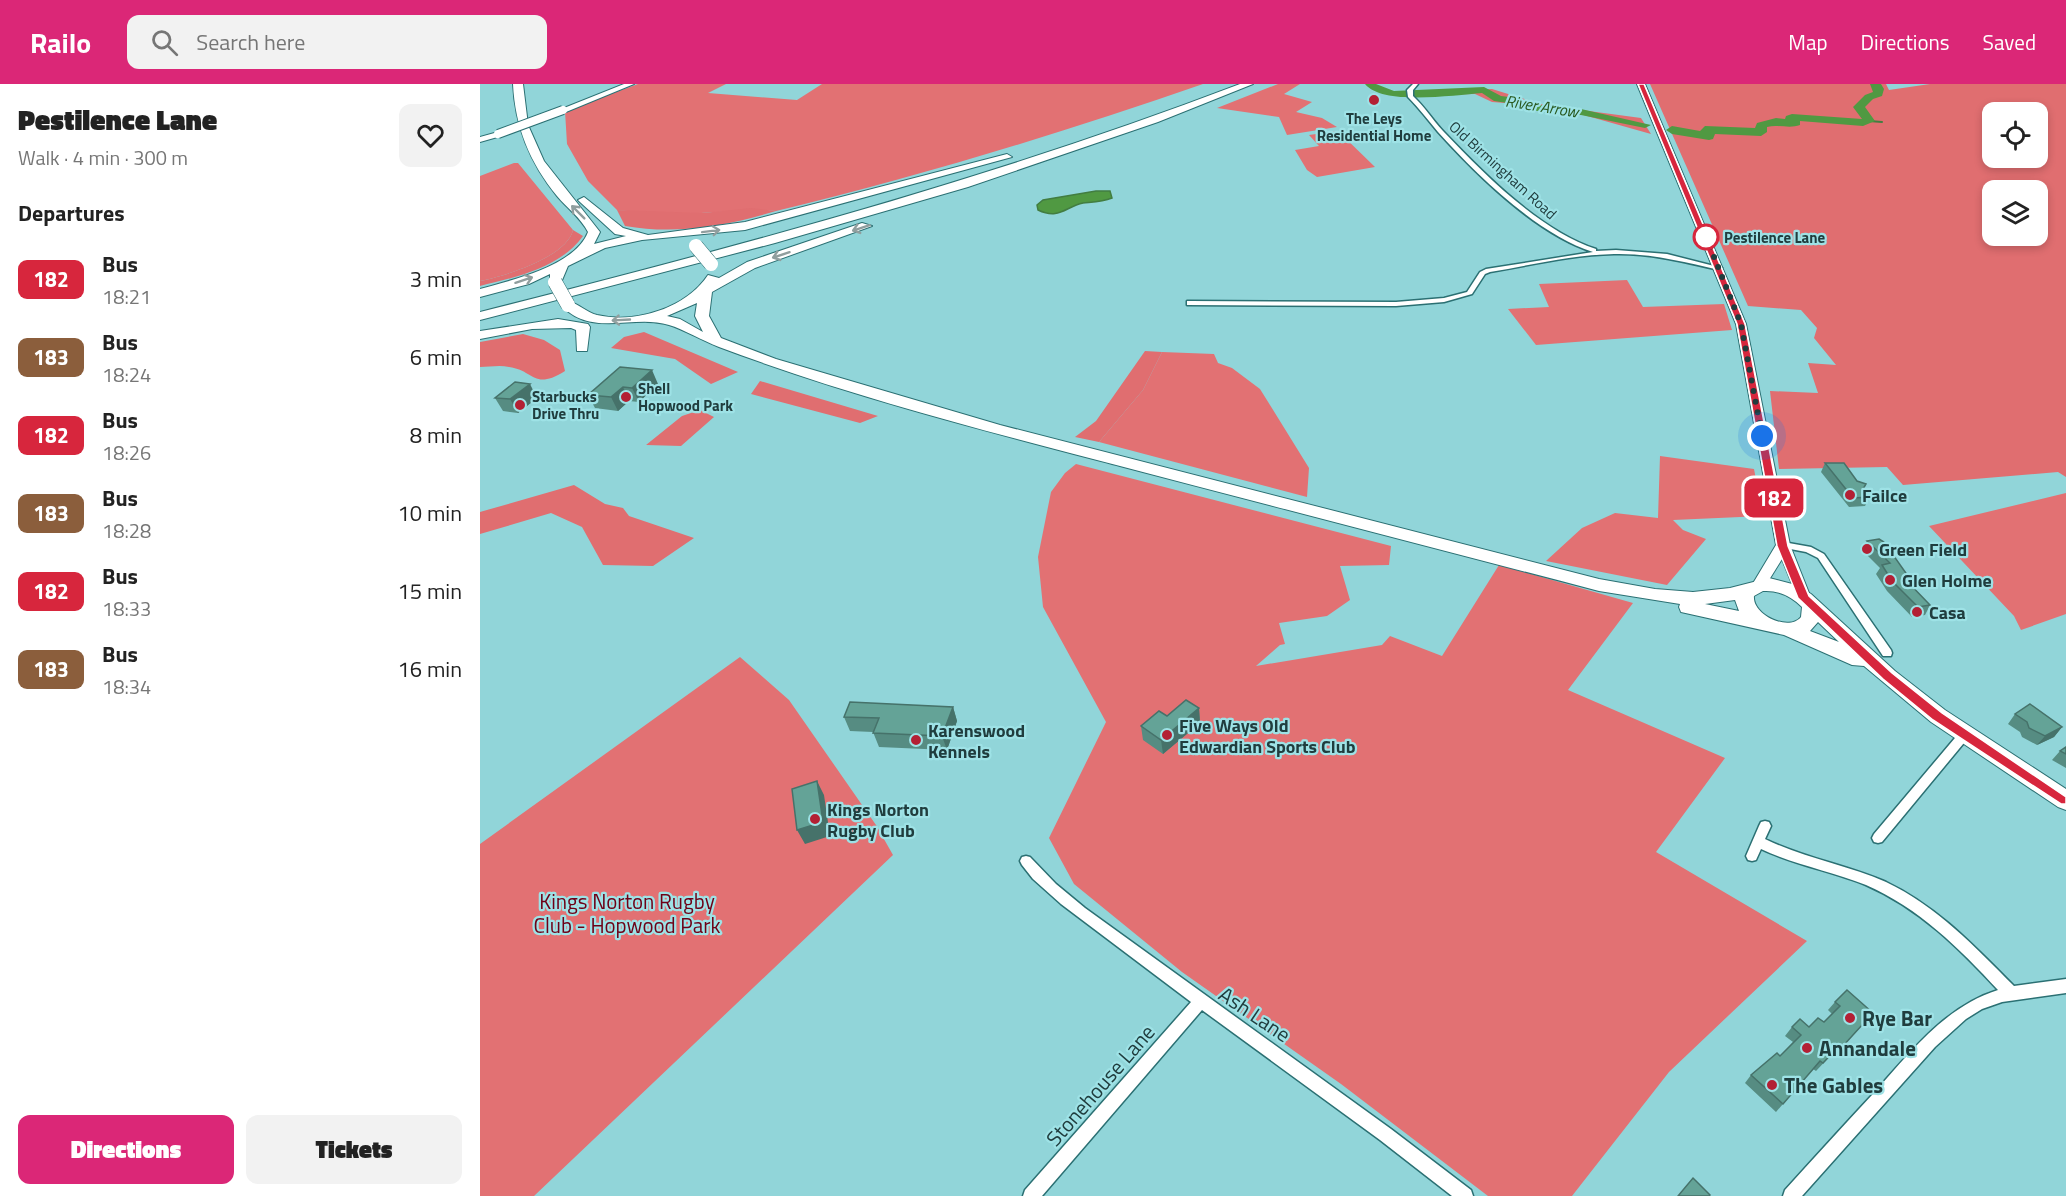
<!DOCTYPE html>
<html lang="en">
<head>
<meta charset="utf-8">
<style>
  :root { --surface:#fff; --page:#f2f2f2; --text:#222; --muted:#767676; --accent:#db2777 }
  body { margin:0; font-family:"Titillium Web",sans-serif; background:var(--page); color:var(--text); height:100vh; display:flex; flex-direction:column; font-size:22px; white-space:nowrap }
  * { box-sizing:border-box; margin:0 }
  p { font-size:20px; color:var(--muted) }
  .icon { flex:none; width:33px; height:33px; fill:none; stroke:currentColor; stroke-width:2; stroke-linecap:round; stroke-linejoin:round }
  .map { position:relative; flex:1; overflow:hidden }
  .sheet { display:flex; flex-direction:column; background:var(--surface); width:480px }
  .sheet>* { flex:none }
  .badge { padding:0 12px; border-radius:9px; font-size:21px; line-height:39px }
  .tools { position:absolute; left:1502px; top:18px; display:grid; gap:12px }
  .tools a { display:grid; place-items:center; width:66px; height:66px; border-radius:12px; background:var(--surface); box-shadow:0 3px 9px #0003; font-size:30px }
  .you { position:absolute; width:30px; height:30px; margin:-15px; border:4px solid #fff; border-radius:50%; background:#1a73e8; box-shadow:0 0 0 9px #1a73e833 }
  .map>.badge { position:absolute; translate:-50% -50%; box-shadow:0 0 0 3px #fff }
  h2 { padding:0 18px; font-size:22px; line-height:54px }
  .round { display:grid; place-items:center; flex:none; width:63px; height:63px; border-radius:12px; background:var(--page) }
  .summary { display:flex; align-items:center; justify-content:space-between; height:102px; padding:0 18px }
  h1 { font-size:28px; font-weight:800; line-height:45px }
  .primary-button { display:flex; gap:12px; margin-top:auto; padding:12px 18px }
  .primary-button a { flex:1; height:69px; border-radius:12px; background:var(--accent); color:#fff; font-size:24px; font-weight:800; line-height:69px; text-align:center }
  .primary-button a+a { background:var(--page); color:var(--text) }
  ul { padding:0; list-style:none }
  li { display:flex; align-items:center; gap:18px; height:78px; padding:0 18px }
  li div { flex:1 }
  li b { display:block; font-size:22px }
  li em { font-style:normal }
  li .badge { min-width:66px; font-weight:700; text-align:center }
  header { display:flex; align-items:center; gap:36px; box-sizing:border-box; height:84px; padding:0 30px; background:var(--accent); color:#fff }
  header strong { font-size:28px }
  nav { display:flex; gap:33px; margin-inline-start:auto; font-size:21px }
  .search { width:420px; height:54px; background:var(--page); display:flex; align-items:center; gap:15px; box-sizing:border-box; padding:0 21px; border-radius:12px; color:var(--muted); font-size:22px }
  main { display:flex; flex:1; min-height:0 }
  .map>svg:first-child { display:block }
</style>
</head>
<body>
<header>
<strong>Railo</strong>
<div class="search"><svg class="icon" aria-label="search" viewBox="0 0 24 24"><circle cx="10" cy="10" r="6"/><path d="M15 15l6 6"/></svg>Search here</div>
<nav><a>Map</a><a>Directions</a><a>Saved</a></nav>
</header>
<main>
<section class="sheet">
<div class="summary"><div><h1>Pestilence Lane</h1><p>Walk · 4 min · 300 m</p></div><a class="round"><svg class="icon" aria-label="heart" viewBox="0 0 24 24"><path d="M12 20l-8-8c-3-5 5-10 8-4 3-6 11-1 8 4z"/></svg></a></div>
<h2>Departures</h2>
<ul>
<li><span class="badge" style="background:#d7263d;color:#fff">182</span><div><b>Bus</b><p>18:21</p></div><em>3 min</em></li>
<li><span class="badge" style="background:#8b5e3c;color:#fff">183</span><div><b>Bus</b><p>18:24</p></div><em>6 min</em></li>
<li><span class="badge" style="background:#d7263d;color:#fff">182</span><div><b>Bus</b><p>18:26</p></div><em>8 min</em></li>
<li><span class="badge" style="background:#8b5e3c;color:#fff">183</span><div><b>Bus</b><p>18:28</p></div><em>10 min</em></li>
<li><span class="badge" style="background:#d7263d;color:#fff">182</span><div><b>Bus</b><p>18:33</p></div><em>15 min</em></li>
<li><span class="badge" style="background:#8b5e3c;color:#fff">183</span><div><b>Bus</b><p>18:34</p></div><em>16 min</em></li>
</ul>
<div class="primary-button"><a>Directions</a><a>Tickets</a></div>
</section>
<div class="map">
<svg width="1586" height="1112" viewBox="0 0 1586 1112">
  <rect width="100%" height="100%" fill="#91d5d9"/>
  <path fill="#e27173" d="M 158,0 L 246,0 L 228,9 L 317,16 L 342,0 L 723,0 C 582,49 441,92 296,127 C 270,124 247,128 221,129 C 193,130 165,129 137,126 L 108,97 L 87,60 L 85,27 Z
    M 798,0 L 820,0 L 804,10 L 832,18 L 816,28 L 842,34 L 857,43 L 807,51 L 799,33 L 737,24 Z
    M 858,47 L 895,83 L 837,93 L 827,86 L 815,66 L 839,62 L 829,51 Z
    M 34,79 L 38,79 L 93,146 C 87,173 25,192 0,197 L 0,92 Z
    M 1147,196 L 1163,223 L 1244,220 L 1252,246 L 1056,261 L 1028,225 L 1069,223 L 1059,200 Z
    M 682,268 L 734,270 L 738,279 L 752,284 L 780,305 L 829,384 L 827,413 L 619,358 L 663,306 Z
    M 1180,372 L 1274,385 L 1283,432 L 1193,436 L 1203,446 L 1226,455 L 1187,501 L 1066,477 L 1102,444 L 1135,429 L 1178,434 Z
    M 596,380 L 911,462 L 909,481 L 860,482 L 870,516 L 847,532 L 799,539 L 805,560 L 800,561 L 776,582 L 902,561 L 910,552 L 962,572 L 1019,481 L 1153,519 L 1088,606 L 1245,674 L 1176,768 L 1327,857 L 1189,988 L 1092,1112 L 1008,1112 L 861,1000 L 702,888 L 594,800 L 569,754 L 626,638 L 563,523 L 558,473 L 571,408 L 585,389 Z
    M 1586,409 L 1586,530 L 1541,546 L 1534,532 L 1449,442 Z
    M 260,573 L 309,616 L 396,741 L 413,771 L 54,1112 L 0,1112 L 0,760 Z"/>
  <path fill="#e06e70" fill-rule="evenodd" d="M 1170,0 L 1406,0 L 1409,6 L 1450,0 L 1586,0 L 1586,393 L 1578,388 L 1423,401 L 1407,383 L 1299,385 L 1290,307 L 1338,309 L 1328,279 L 1356,281 L 1334,254 L 1337,244 L 1321,226 L 1268,222 ZM 1512,28 L 1557,28 L 1557,74 L 1512,74 ZM 1512,106 L 1557,106 L 1557,152 L 1512,152 Z
    M 1012,5 L 1064,21 L 1161,34 L 1171,50 L 1100,30 L 1038,24 L 1025,19 L 1012,18 L 995,10 L 938,11 L 936,7 Z
    M 271,124 L 296,127 C 247,142 196,151 145,142 L 137,126 L 223,129 Z
    M 93,146 L 103,152 C 80,184 36,193 0,202 L 0,197 C 25,192 87,173 93,146 Z
    M 164,248 L 258,288 L 231,300 L 195,275 L 131,264 L 144,253 Z
    M 43,250 L 64,256 L 80,266 L 85,287 C 53,307 54,286 29,283 C 20,281 9,283 0,283 L 0,258 Z
    M 665,267 L 682,268 L 663,306 L 619,358 L 595,353 L 616,337 Z
    M 280,297 L 398,332 L 380,339 L 271,310 Z
    M 220,326 L 234,333 L 201,362 L 166,361 L 202,332 Z
    M 94,401 L 125,420 L 143,424 L 149,432 L 214,454 L 173,482 L 123,481 L 102,443 L 71,429 L 0,450 L 0,428 Z"/>
  <path fill="#509942" stroke="#427d41" stroke-width="1.5" d="M 616,107 L 630,107 L 632,114 C 622,118 613,118 603,119 C 585,123 579,136 558,126 L 557,121 L 563,116 Z"/>
  <g fill="none" stroke-linecap="round" stroke-linejoin="round">
    <path stroke="#427d41" stroke-width="2" d="M 1389,37 L 1402,38"/>
    <path fill="#509942" fill-rule="evenodd" d="M 885,0 L 896,0 L 914,7 L 1004,3 L 1021,12 L 1037,14 L 1050,19 L 1080,25 L 1101,25 L 1171,41 L 1165,44 L 1101,31 L 1080,31 L 1047,25 L 1034,20 L 1014,17 L 1002,9 C 974,11 903,22 885,0 Z
      M 1390,0 L 1401,0 L 1404,5 L 1402,12 L 1393,15 L 1385,23 L 1395,37 L 1383,42 L 1320,37 L 1320,41 C 1309,45 1298,40 1287,43 L 1287,48 L 1281,52 L 1235,50 L 1233,55 L 1229,56 L 1192,50 L 1186,46 L 1192,42 L 1220,47 L 1225,42 L 1275,44 L 1277,39 L 1296,34 L 1305,35 L 1306,32 L 1312,30 L 1382,35 L 1373,23 L 1385,11 L 1393,8 Z"/>
    <g stroke="#2b7073" stroke-width="3">
      <path id="street" d="M 933,0 L 938,0 L 933,6 L 933,12 C 944,22 952,35 963,47 C 1003,89 1060,147 1116,165 L 1116,167 L 1136,166 L 1187,170 L 1242,184 L 1239,186 C 1205,178 1169,169 1134,170 C 1092,171 1051,181 1010,188 L 1005,190 L 992,210 L 964,218 L 916,222 L 707,221 L 707,217 L 710,217 L 916,218 L 964,214 L 987,208 L 1000,188 L 1006,185 L 1113,168 C 1058,151 996,90 958,48 C 948,36 939,24 928,13 L 927,6 Z
        M 1303,458 L 1331,463 L 1344,470 L 1411,566 L 1412,569 L 1411,572 L 1403,572 L 1338,474 L 1326,468 L 1300,463 L 1298,461 Z
        M 1484,647 L 1488,648 L 1490,651 L 1488,654 L 1402,758 L 1398,759 L 1394,758 L 1392,754 L 1394,750 L 1480,648 Z
        M 1285,737 L 1289,738 L 1291,742 L 1285,755 C 1324,774 1367,781 1406,798 C 1457,822 1495,863 1534,902 L 1586,895 L 1586,909 L 1522,918 L 1502,925 L 1486,935 L 1455,963 L 1322,1112 L 1303,1112 L 1305,1106 C 1334,1074 1363,1042 1392,1011 C 1429,970 1464,923 1518,906 C 1479,864 1439,824 1386,801 C 1351,787 1315,781 1281,765 L 1276,776 L 1272,777 L 1268,776 L 1266,772 L 1279,742 L 1281,738 Z
        M 546,772 L 550,773 L 576,800 L 605,824 L 911,1045 L 991,1106 L 993,1112 L 972,1112 L 900,1056 L 722,926 L 562,1112 L 543,1112 L 545,1106 L 711,918 L 581,820 L 553,795 L 542,781 L 540,777 L 542,773 Z"/>
    </g>
    <g stroke="#2b7073" stroke-width="2">
      <path id="secondary" d="M 144,0 L 154,0 L 86,28 L 79,26 Z
        M 1157,0 L 1165,0 L 1266,240 L 1310,461 L 1331,514 L 1329,517 L 1319,517 L 1302,475 L 1284,504 L 1279,506 L 1272,501 L 1296,461 L 1256,240 Z
        M 18,48 L 21,48 L 21,52 L 0,58 L 0,53 Z"/>
    </g>
    <g stroke="#2b7073" stroke-width="2">
      <path id="highway" d="M 33,0 L 43,0 L 48,41 L 64,77 L 120,148 L 114,160 L 146,152 L 135,150 L 100,118 L 98,116 L 104,113 L 143,144 L 168,151 L 265,138 L 527,70 L 532,73 L 265,146 L 162,156 L 125,164 L 88,182 L 80,201 L 70,201 L 70,190 L 49,200 L 0,213 L 0,205 C 32,196 95,182 108,148 C 101,134 87,124 77,112 C 50,79 35,43 33,0 Z
        M 760,0 L 773,0 L 678,38 L 488,103 L 295,159 L 0,236 L 0,228 C 257,163 512,95 760,0 Z
        M 382,139 L 392,142 L 275,184 L 232,208 L 229,232 L 241,254 L 296,275 L 520,341 L 1119,495 L 1175,505 L 1213,508 L 1250,504 L 1289,494 L 1316,501 L 1331,510 L 1415,587 L 1465,626 L 1586,705 L 1586,726 L 1578,723 L 1451,638 L 1384,582 L 1372,581 L 1304,551 L 1201,528 L 1199,523 L 1200,520 L 1119,507 C 959,465 800,424 640,382 C 506,347 369,312 239,263 C 223,257 203,245 189,241 C 153,230 111,254 81,221 L 88,217 C 99,220 106,228 117,231 C 156,240 206,224 228,191 L 239,194 L 267,178 ZM 217,219 L 215,232 L 223,248 L 200,235 L 187,232 ZM 1283,507 C 1298,506 1311,512 1322,523 L 1321,533 C 1309,548 1272,531 1274,512 ZM 1255,516 L 1259,527 L 1225,520 ZM 1338,538 L 1359,558 L 1330,547 Z
        M 78,235 L 108,240 L 110,243 L 107,267 L 97,267 L 96,246 L 91,244 L 52,245 L 0,255 L 0,247 Z"/>
    </g>
    <use href="#street" fill="#fff" fill-rule="evenodd"/>
    <use href="#secondary" fill="#fff" fill-rule="evenodd"/>
    <use href="#highway" fill="#fff" fill-rule="evenodd"/>
    <g stroke="#2b7073" stroke-width="10" stroke-linecap="butt">
      <path id="secondary-bridge" d="M 18,50 L 83,26"/>
    </g>
    <g stroke="#2b7073" stroke-width="15" stroke-linecap="butt">
      <path id="highway-bridge" d="M 216,162 L 231,180
        M 75,198 L 88,221"/>
    </g>
    <use href="#secondary-bridge" stroke="#fff" stroke-width="8"/>
    <use href="#highway-bridge" stroke="#fff" stroke-width="14"/>
  </g>
  <path fill="#568c82" d="M 140,283 L 178,300 L 159,318 L 149,317 L 138,327 L 115,324 L 108,311 Z
    M 15,314 L 57,314 L 38,329 L 23,327 Z
    M 1345,379 L 1384,405 L 1390,413 L 1385,422 L 1369,423 L 1341,388 Z
    M 1387,457 L 1428,492 L 1426,496 L 1450,521 L 1445,531 L 1432,533 L 1407,507 L 1396,490 L 1400,484 L 1382,466 Z
    M 473,623 L 477,637 L 467,666 L 399,663 L 393,648 L 370,647 L 364,633 Z
    M 719,624 L 720,639 L 683,670 L 663,656 L 661,642 L 687,632 Z
    M 1535,630 L 1582,643 L 1574,653 L 1557,661 L 1542,653 L 1540,648 L 1528,640 Z
    M 1586,663 L 1586,684 L 1572,676 L 1580,667 Z
    M 1355,918 L 1393,929 L 1356,970 L 1354,968 L 1336,987 L 1333,985 L 1296,1028 L 1265,999 L 1271,991 L 1300,972 L 1313,958 L 1305,952 L 1312,943 L 1329,943 L 1344,938 L 1352,930 L 1348,926 Z"/>
  <path fill="#46726a" d="M 172,286 L 178,300 L 159,318 L 152,304 Z
    M 50,300 L 57,314 L 38,329 L 30,315 Z
    M 143,303 L 149,317 L 138,327 L 131,313 Z
    M 473,623 L 477,637 L 467,666 L 462,652 Z
    M 719,624 L 720,639 L 683,670 L 681,656 Z
    M 1582,643 L 1574,653 L 1557,661 L 1565,652 Z
    M 337,697 L 344,711 L 350,752 L 325,760 L 317,746 Z"/>
  <path fill="#64a397" stroke="#46726a" stroke-width="1.5" d="M 140,283 L 172,286 L 152,304 L 143,303 L 131,313 L 108,311 Z
    M 35,298 L 50,300 L 30,315 L 15,314 Z
    M 1345,379 L 1364,379 L 1377,397 L 1386,400 L 1383,405 L 1390,413 L 1373,414 Z
    M 1399,455 L 1404,458 L 1428,492 L 1423,493 L 1450,521 L 1438,523 L 1412,497 L 1402,481 L 1410,479 L 1387,457 Z
    M 706,616 L 719,624 L 681,656 L 661,642 L 679,627 L 687,632 Z
    M 370,618 L 473,623 L 462,652 L 393,649 L 399,634 L 364,633 Z
    M 1550,620 L 1582,643 L 1565,652 L 1549,644 L 1547,638 L 1535,630 Z
    M 1586,663 L 1586,670 L 1580,667 Z
    M 337,697 L 343,738 L 317,746 L 312,705 Z
    M 1367,906 L 1393,929 L 1363,962 L 1361,960 L 1343,979 L 1340,977 L 1303,1020 L 1271,991 L 1297,969 L 1300,972 L 1321,951 L 1312,943 L 1320,935 L 1329,943 L 1338,934 L 1344,938 L 1360,922 L 1355,918 Z
    M 1213,1094 L 1230,1111 L 1229,1112 L 1198,1112 Z"/>
  <defs><path id="oneway-shaft" d="M-6 0H5M1.5-3L5.5 0L1.5 3" fill="none" stroke-width="1.6" stroke-linecap="round" stroke-linejoin="round" transform="scale(1.5)"/></defs>
  <g stroke="#909e9e">
    <use href="#oneway-shaft" transform="translate(98 128) rotate(-135)"/>
    <use href="#oneway-shaft" transform="translate(381 144) rotate(162)"/>
    <use href="#oneway-shaft" transform="translate(231 147) rotate(-7)"/>
    <use href="#oneway-shaft" transform="translate(301 171) rotate(162)"/>
    <use href="#oneway-shaft" transform="translate(44 196) rotate(-18)"/>
    <use href="#oneway-shaft" transform="translate(141 236) rotate(177)"/>
  </g>
  <path fill="#d7263d" stroke="#fff" stroke-width="1.5" d="M 1158,0 L 1164,0 L 1265,240 L 1308,462 L 1329,512 L 1412,589 L 1462,629 L 1586,713 L 1586,720 L 1581,720 L 1453,636 L 1403,595 L 1318,514 L 1297,462 L 1257,240 Z"/>
  <g fill="none" stroke-linecap="round" stroke-linejoin="round">
    <path stroke="#203d3e" stroke-width="6" stroke-dasharray="0 10.8" d="M 1226,153 L 1261,240 L 1282,352"/>
  </g>
  <g fill="#b32034" stroke="#9ee2e6" stroke-width="2">
    <circle cx="894" cy="16" r="6"/>
    <circle cx="146" cy="313" r="6"/>
    <circle cx="40" cy="321" r="6"/>
    <circle cx="1370" cy="411" r="6"/>
    <circle cx="1387" cy="465" r="6"/>
    <circle cx="1410" cy="496" r="6"/>
    <circle cx="1437" cy="528" r="6"/>
    <circle cx="687" cy="651" r="6"/>
    <circle cx="436" cy="656" r="6"/>
    <circle cx="335" cy="735" r="6"/>
    <circle cx="1370" cy="934" r="6"/>
    <circle cx="1327" cy="964" r="6"/>
    <circle cx="1292" cy="1001" r="6"/>
  </g>
  <circle fill="#fff" stroke="#d7263d" stroke-width="3" cx="1226" cy="153" r="12"/>
  <g text-anchor="middle" dominant-baseline="central" stroke-width="4.5" stroke-linejoin="round" paint-order="stroke">
    <g font-size="15" font-weight="bold" fill="#203d3e" stroke="#9ee2e6" text-anchor="start">
      <text x="894" y="34" text-anchor="middle">The Leys<tspan x="894" dy="17">Residential Home</tspan></text>
      <text x="158" y="304">Shell<tspan x="158" dy="17">Hopwood Park</tspan></text>
      <text x="52" y="312">Starbucks<tspan x="52" dy="17">Drive Thru</tspan></text>
    </g>
    <g font-size="15" fill="#203d3e" stroke="#9ee2e6">
      <text transform="translate(1023 86) rotate(42)">Old Birmingham Road</text>
    </g>
    <g font-size="15" font-weight="bold" fill="#203d3e" stroke="#9ee2e6" text-anchor="start">
      <text x="1244" y="153">Pestilence Lane</text>
    </g>
    <g font-size="16" font-style="italic" fill="#28591f" stroke="#9ee2e6">
      <text transform="translate(1062 22) rotate(9)">River Arrow</text>
    </g>
    <g font-size="18" font-weight="bold" fill="#203d3e" stroke="#9ee2e6" text-anchor="start">
      <text x="1382" y="411">Failce</text>
      <text x="1399" y="465">Green Field</text>
      <text x="1422" y="496">Glen Holme</text>
      <text x="1449" y="528">Casa</text>
      <text x="699" y="641">Five Ways Old<tspan x="699" dy="21">Edwardian Sports Club</tspan></text>
      <text x="448" y="646">Karenswood<tspan x="448" dy="21">Kennels</tspan></text>
      <text x="347" y="725">Kings Norton<tspan x="347" dy="21">Rugby Club</tspan></text>
    </g>
    <g font-size="21" fill="#6e0016" stroke="#9ee2e6">
      <text x="147" y="817">Kings Norton Rugby<tspan x="147" dy="24">Club - Hopwood Park</tspan></text>
    </g>
    <g font-size="21" fill="#203d3e" stroke="#9ee2e6">
      <text transform="translate(775 930) rotate(34)">Ash Lane</text>
      <text transform="translate(620 1001) rotate(-49)">Stonehouse Lane</text>
    </g>
    <g font-size="21" font-weight="bold" fill="#203d3e" stroke="#9ee2e6" text-anchor="start">
      <text x="1382" y="934">Rye Bar</text>
      <text x="1339" y="964">Annandale</text>
      <text x="1304" y="1001">The Gables</text>
    </g>
  </g>
</svg>
<div class="tools">
<a><svg class="icon" aria-label="locate" viewBox="0 0 24 24"><circle cx="12" cy="12" r="6"/><path d="M12 2v4M12 18v4M2 12h4M18 12h4"/></svg></a>
<a><svg class="icon" aria-label="layers" viewBox="0 0 24 24"><path d="M12 4l9 5-9 5-9-5zM3 14l9 5 9-5"/></svg></a>
</div>
<div class="you" style="left:1282px;top:352px"></div>
<b class="badge" style="left:1294px;top:414px;background:#d7263d;color:#fff">182</b>
</div>
</main>
</body>
</html>
